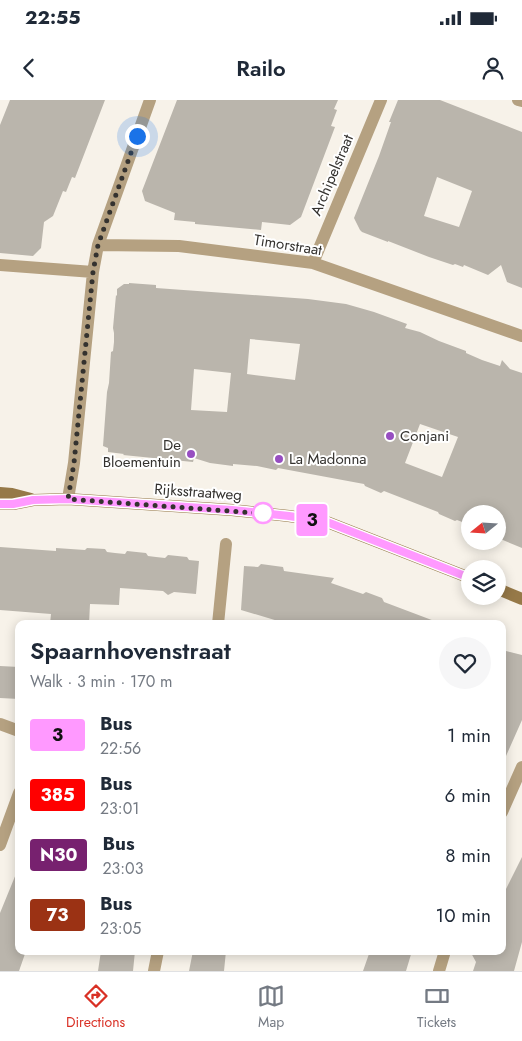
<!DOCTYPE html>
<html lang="en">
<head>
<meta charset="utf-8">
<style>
  :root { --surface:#fff; --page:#f6f6f7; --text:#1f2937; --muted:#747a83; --line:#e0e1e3; --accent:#d93025 }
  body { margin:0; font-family:Jost,sans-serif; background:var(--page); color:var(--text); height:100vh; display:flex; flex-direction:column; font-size:19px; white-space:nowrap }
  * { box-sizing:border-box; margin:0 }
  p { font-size:16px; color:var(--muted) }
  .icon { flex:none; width:28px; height:28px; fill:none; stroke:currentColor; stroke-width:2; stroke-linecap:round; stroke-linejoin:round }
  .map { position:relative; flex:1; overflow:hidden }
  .panel { position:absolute; left:15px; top:520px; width:491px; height:335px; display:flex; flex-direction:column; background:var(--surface); border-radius:10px; box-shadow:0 2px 12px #0003 }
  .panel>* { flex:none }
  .badge { padding:0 10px; border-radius:4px; font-size:18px; line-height:32px }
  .needle { width:32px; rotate:252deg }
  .fabs { position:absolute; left:461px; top:405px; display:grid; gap:10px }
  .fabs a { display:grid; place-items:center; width:45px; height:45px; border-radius:50%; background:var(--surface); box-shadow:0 2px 12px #0003; font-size:25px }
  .you { position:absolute; width:25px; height:25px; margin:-12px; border:4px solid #fff; border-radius:50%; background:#1a73e8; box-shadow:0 0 0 8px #1a73e833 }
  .map>.badge { position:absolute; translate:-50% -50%; box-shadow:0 0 0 2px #fff }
  .round { display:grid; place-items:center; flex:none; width:52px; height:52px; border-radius:26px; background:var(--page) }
  .headline { display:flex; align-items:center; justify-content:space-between; height:85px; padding:0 15px }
  h1 { font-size:24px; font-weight:600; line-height:38px }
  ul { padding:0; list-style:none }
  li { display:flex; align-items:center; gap:15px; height:60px; padding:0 15px }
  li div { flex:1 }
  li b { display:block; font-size:19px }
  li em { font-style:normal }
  li .badge { min-width:55px; font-weight:700; text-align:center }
  .status { display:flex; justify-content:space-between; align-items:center; height:35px; padding:0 25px; background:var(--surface); direction:ltr }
  .status svg { height:14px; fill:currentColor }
  header { display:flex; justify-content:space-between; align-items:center; height:65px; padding:0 15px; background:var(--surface); font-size:22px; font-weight:600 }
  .tab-bar { display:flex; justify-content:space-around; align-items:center; height:70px; border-top:1px solid var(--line); background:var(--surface); font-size:14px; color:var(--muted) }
  .tab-bar a { display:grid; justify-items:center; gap:2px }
  .tab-bar .selected { color:var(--accent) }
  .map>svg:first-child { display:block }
</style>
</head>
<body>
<div class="status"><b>22:55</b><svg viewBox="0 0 49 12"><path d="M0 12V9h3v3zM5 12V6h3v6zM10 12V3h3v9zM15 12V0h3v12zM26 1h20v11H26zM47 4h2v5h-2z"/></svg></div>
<header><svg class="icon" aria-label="back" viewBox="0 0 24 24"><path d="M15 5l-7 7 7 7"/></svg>Railo<svg class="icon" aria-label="person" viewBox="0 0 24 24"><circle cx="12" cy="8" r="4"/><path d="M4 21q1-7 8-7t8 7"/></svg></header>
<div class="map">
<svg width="522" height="871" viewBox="0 0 522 871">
  <rect width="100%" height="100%" fill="#f7f2e9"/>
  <path fill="#bab5ac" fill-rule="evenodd" d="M 10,0 L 105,0 L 75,78 L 72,77 L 66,92 L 63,91 L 53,116 L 44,122 L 41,148 L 33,156 L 0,153 L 0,25 Z
    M 177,0 L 338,0 L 334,9 L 337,10 L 331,26 L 335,27 L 301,117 L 290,125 L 262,122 L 261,130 L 195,124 L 195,122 L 174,120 L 175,113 L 145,101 L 142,91 Z
    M 398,0 L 440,0 L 522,32 L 522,188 L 507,182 L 501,165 L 488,175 L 464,165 L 463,167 L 455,164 L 453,165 L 429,157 L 388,141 L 388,142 L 362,132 L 360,130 L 354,118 L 379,56 L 391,22 L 389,22 ZM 437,77 L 472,91 L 459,127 L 424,116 Z
    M 129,183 L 156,185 L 156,188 L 308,199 L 346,204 L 374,212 L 407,224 L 405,228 L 420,232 L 439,241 L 466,251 L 466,253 L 482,260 L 500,266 L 502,260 L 510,269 L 522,273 L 522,448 L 498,438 L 498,414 L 470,414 L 470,425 L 457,420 L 455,421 L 439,414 L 438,412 L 384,391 L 381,393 L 365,386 L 364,384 L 278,368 L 276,370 L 257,366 L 233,364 L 233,366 L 210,363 L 194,358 L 193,362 L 123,355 L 124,354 L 108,352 L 108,348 L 103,346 L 107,292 L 109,283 L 111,252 L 113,251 L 114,242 L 114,233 L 113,228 L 116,195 L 117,196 L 117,189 L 124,184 L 129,184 ZM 250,239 L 300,244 L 295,280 L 247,274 ZM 194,269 L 231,273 L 227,312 L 191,310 ZM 420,324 L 458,337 L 442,377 L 405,363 Z
    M 0,447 L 56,451 L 56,448 L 85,450 L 87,448 L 105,449 L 107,452 L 115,453 L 125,454 L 127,451 L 146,453 L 148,456 L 156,457 L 165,458 L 168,455 L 187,457 L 189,460 L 199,461 L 196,494 L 174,492 L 168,495 L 163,491 L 120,488 L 119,505 L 90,504 L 89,524 L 50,524 L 51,514 L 0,510 Z
    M 261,464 L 283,467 L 284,471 L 334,478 L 331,483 L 363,494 L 366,492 L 382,498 L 384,502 L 437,522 L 436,524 L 288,524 L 241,510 L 244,466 L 258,467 Z
    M 502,550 L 522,555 L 522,620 L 502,665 Z
    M 0,566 L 19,567 L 19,599 L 0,598 Z
    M 522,757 L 522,842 L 514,871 L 473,871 L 476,862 L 470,851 L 502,851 L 502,797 Z
    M 18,769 L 19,851 L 26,851 L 19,871 L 0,871 L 0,813 Z
    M 101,851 L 135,851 L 133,871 L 98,871 Z
    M 193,851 L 226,851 L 224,871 L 189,871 Z
    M 370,851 L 412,851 L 406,871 L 363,871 Z"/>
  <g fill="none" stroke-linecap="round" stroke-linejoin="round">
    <path stroke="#b5a181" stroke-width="12" d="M 518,0 L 522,1
      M 98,145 L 179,146 L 313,163 L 522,236
      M 313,163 L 381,0
      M 0,165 L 93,172
      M 68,399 L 74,363 L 93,172 L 98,145 L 150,0
      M 218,524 L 226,444
      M 0,624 L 19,631
      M 502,712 L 522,667
      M 0,745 L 19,693
      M 154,871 L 158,851
      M 439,871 L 445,851"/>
    <path stroke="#967948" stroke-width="12" d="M 0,393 L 12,394 L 31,399
      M 0,404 L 13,404 L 33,400 L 68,399 L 232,410 L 289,416 L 327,422 L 470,478
      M 498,489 L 522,499"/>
  </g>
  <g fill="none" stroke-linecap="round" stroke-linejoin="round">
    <g stroke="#fff" stroke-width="11">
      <path id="line" d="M 0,404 L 13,404 L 33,400 L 68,399 L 232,410 L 289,416 L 327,422 L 470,478"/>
    </g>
    <use href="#line" stroke="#f9f" stroke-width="8"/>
    <path stroke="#34322f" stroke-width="5" stroke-dasharray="0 9" d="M 137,36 L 98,145 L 93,172 L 74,363 L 68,399 L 270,414 L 263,413"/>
  </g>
  <g fill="#974ec1" stroke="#fff" stroke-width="2">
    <circle cx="390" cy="336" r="5"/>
    <circle cx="191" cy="354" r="5"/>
    <circle cx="279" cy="359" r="5"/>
  </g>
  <circle fill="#fff" stroke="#f9f" stroke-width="2.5" cx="263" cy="413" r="10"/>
  <g text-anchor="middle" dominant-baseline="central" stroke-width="4" stroke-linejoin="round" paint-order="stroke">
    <g font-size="15" fill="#34322f" stroke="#fff">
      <text transform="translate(332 75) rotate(-67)">Archipelstraat</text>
      <text transform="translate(288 145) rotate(9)">Timorstraat</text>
      <text transform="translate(198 392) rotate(4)">Rijksstraatweg</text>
    </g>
    <g font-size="15" fill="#34322f" stroke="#fff" text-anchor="start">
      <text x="400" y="336">Conjani</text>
      <text x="181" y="345" text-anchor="end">De<tspan x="181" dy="17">Bloementuin</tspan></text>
      <text x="289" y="359">La Madonna</text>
    </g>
  </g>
</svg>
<div class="fabs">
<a><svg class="needle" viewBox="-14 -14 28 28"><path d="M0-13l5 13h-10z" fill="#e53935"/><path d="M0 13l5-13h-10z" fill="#747a83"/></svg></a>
<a><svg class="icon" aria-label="layers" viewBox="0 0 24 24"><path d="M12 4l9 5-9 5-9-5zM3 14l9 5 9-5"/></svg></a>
</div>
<div class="you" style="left:137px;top:36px"></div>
<b class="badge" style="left:312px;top:420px;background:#f9f;color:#111">3</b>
<section class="panel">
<div class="headline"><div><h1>Spaarnhovenstraat</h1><p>Walk · 3 min · 170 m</p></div><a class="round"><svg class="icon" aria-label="heart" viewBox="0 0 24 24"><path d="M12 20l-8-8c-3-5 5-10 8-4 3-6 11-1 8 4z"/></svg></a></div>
<ul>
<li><span class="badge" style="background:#f9f;color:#111">3</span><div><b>Bus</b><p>22:56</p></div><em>1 min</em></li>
<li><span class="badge" style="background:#f00;color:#fff">385</span><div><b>Bus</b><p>23:01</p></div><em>6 min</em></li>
<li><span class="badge" style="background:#77216f;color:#fff">N30</span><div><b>Bus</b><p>23:03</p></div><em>8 min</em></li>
<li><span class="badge" style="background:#9b3214;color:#fff">73</span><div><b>Bus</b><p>23:05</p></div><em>10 min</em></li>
</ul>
</section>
</div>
<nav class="tab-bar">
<a class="selected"><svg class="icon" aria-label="directions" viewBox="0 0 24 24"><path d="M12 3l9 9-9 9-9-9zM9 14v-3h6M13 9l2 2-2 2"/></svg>Directions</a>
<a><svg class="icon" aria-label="map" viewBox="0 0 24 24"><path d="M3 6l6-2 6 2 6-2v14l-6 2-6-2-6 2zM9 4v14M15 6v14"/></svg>Map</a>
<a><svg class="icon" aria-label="tickets" viewBox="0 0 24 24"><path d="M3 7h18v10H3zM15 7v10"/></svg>Tickets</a>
</nav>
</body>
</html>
